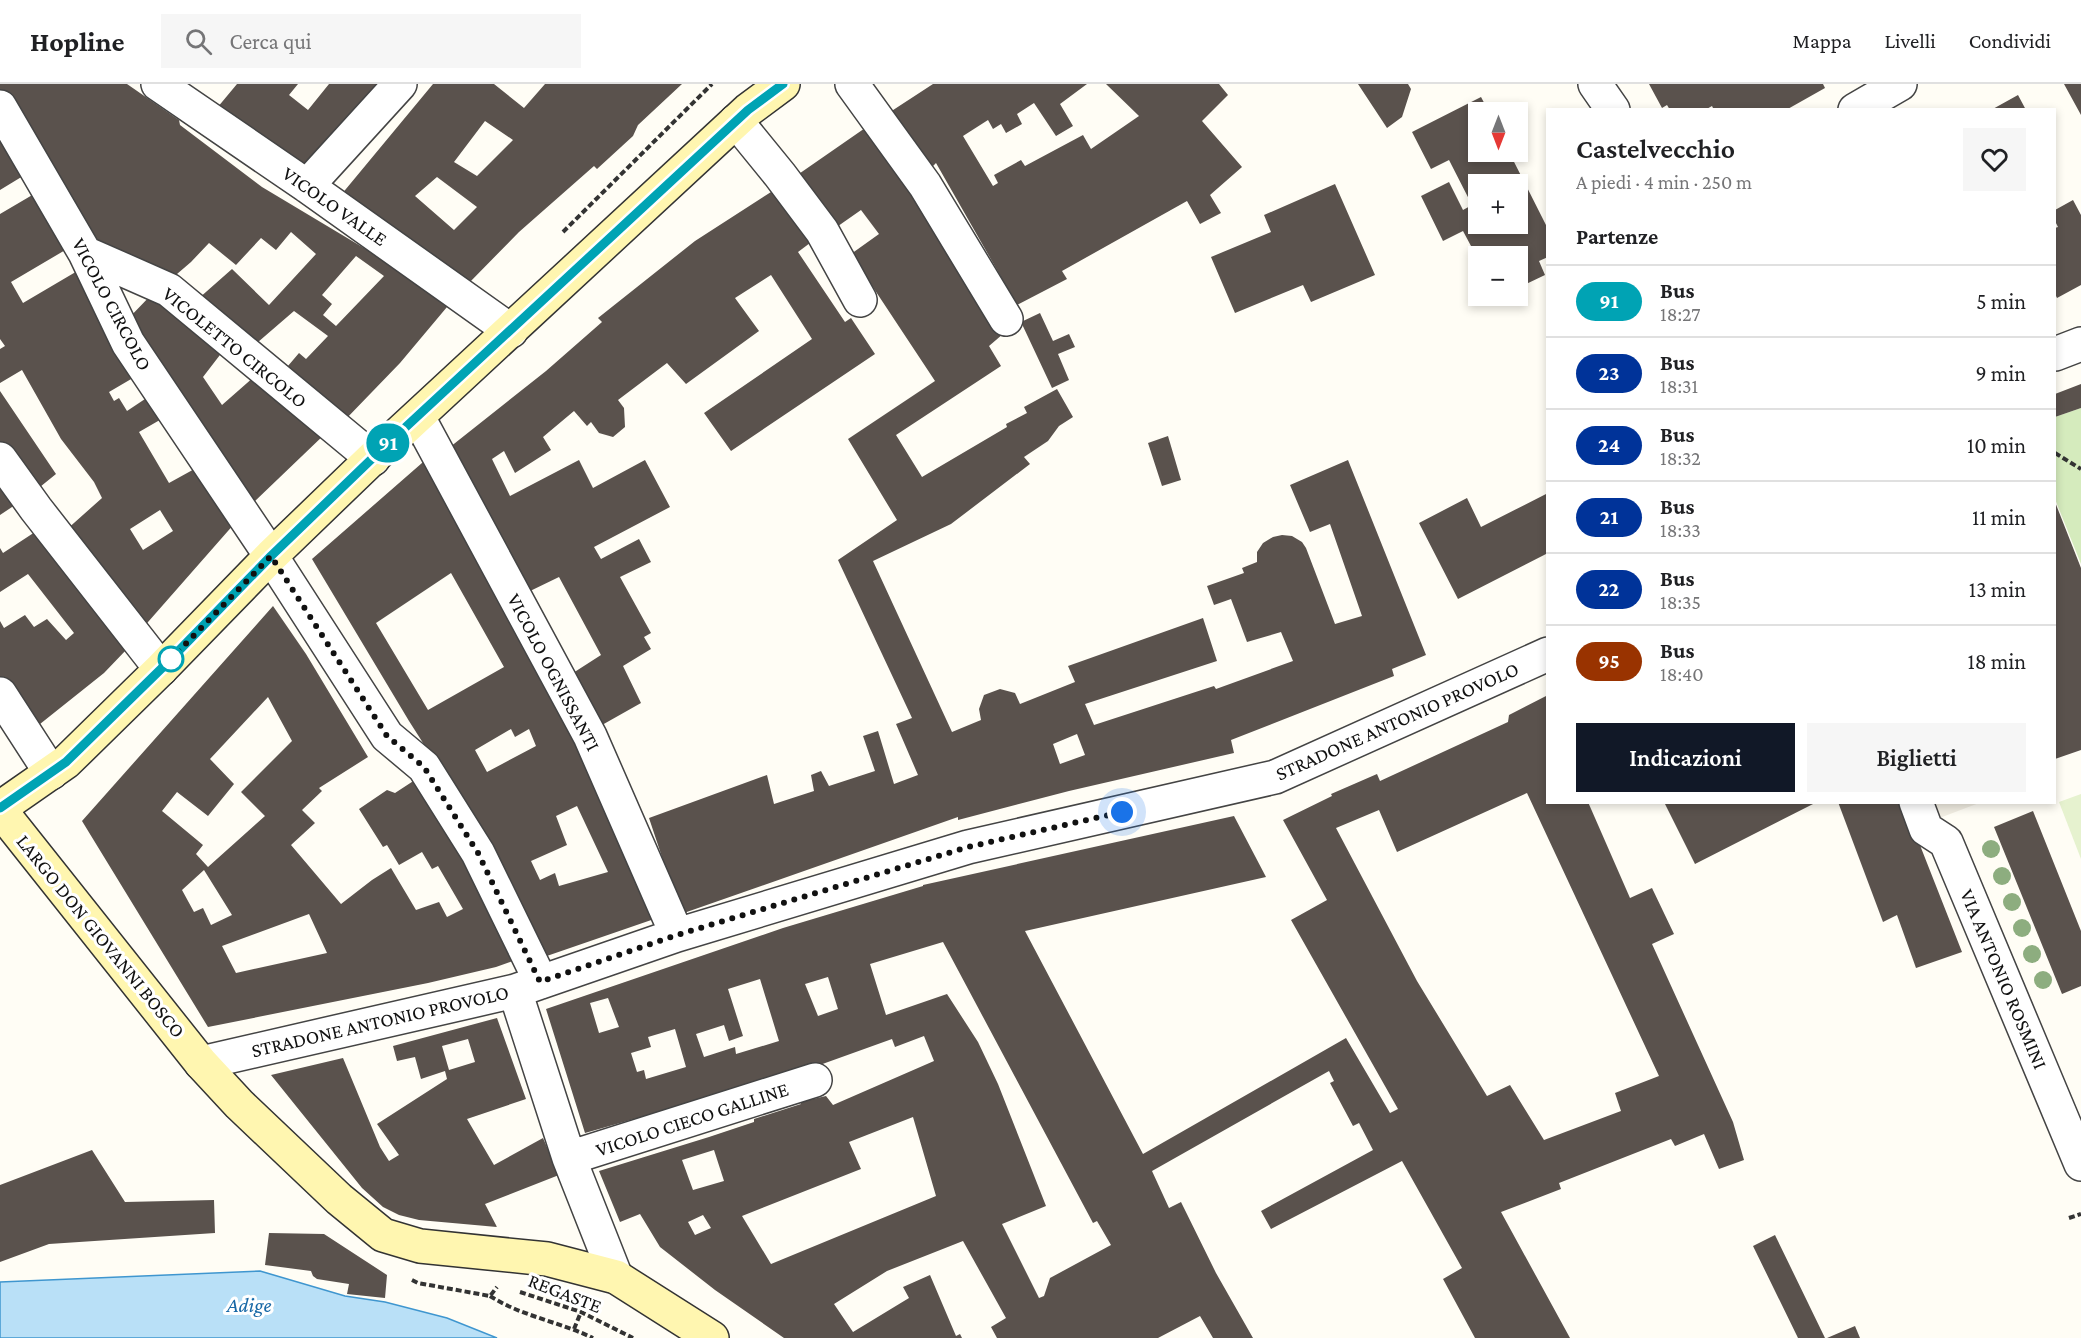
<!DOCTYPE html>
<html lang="it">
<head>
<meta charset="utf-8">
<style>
  :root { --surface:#fff; --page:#f6f6f6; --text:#202124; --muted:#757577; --line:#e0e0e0; --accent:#111827 }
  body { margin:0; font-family:"Crimson Pro",serif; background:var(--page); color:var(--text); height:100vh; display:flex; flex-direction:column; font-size:22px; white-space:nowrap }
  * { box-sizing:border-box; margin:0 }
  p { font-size:20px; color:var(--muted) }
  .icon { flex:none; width:33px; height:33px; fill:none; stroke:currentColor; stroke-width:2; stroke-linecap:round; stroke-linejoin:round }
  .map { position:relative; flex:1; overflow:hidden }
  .side { position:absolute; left:1546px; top:24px; width:510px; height:696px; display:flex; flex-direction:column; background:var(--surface); border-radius:0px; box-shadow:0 3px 9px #0003 }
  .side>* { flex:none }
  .badge { padding:0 12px; border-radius:20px; font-size:21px; line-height:39px }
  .needle { width:39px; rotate:180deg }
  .tools { position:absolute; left:1468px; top:18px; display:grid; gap:12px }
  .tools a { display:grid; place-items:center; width:60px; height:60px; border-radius:0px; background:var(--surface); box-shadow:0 3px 9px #0003; font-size:30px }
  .you { position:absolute; width:30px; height:30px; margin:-15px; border:4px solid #fff; border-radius:50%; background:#1a73e8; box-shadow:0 0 0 9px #1a73e833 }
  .map>.badge { position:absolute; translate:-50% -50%; box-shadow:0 0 0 3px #fff }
  h2 { padding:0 30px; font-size:22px; line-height:54px }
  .round { display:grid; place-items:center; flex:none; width:63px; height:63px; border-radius:0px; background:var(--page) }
  .summary { display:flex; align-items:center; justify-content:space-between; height:102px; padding:0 30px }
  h1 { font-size:28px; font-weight:600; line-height:45px }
  .action { display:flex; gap:12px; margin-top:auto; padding:12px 30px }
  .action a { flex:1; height:69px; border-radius:0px; background:var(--accent); color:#fff; font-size:24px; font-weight:600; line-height:69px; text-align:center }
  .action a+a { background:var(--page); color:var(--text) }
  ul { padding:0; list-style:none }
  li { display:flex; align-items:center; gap:18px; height:72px; padding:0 30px; border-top:2px solid var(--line) }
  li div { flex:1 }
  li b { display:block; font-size:22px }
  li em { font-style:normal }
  li .badge { min-width:66px; font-weight:700; text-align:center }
  header { display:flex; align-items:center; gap:36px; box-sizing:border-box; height:84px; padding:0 30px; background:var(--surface); border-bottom:2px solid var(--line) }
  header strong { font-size:28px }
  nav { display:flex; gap:33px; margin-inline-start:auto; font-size:21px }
  .search { width:420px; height:54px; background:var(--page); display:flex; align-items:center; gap:15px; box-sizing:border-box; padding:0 21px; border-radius:0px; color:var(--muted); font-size:22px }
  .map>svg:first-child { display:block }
</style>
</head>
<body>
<header>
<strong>Hopline</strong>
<div class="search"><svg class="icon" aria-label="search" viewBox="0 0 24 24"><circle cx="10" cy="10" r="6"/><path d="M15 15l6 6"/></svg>Cerca qui</div>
<nav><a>Mappa</a><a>Livelli</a><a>Condividi</a></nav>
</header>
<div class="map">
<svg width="2081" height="1254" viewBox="0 0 2081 1254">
  <rect width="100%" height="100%" fill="#fffdf5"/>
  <path fill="#d5ebbd" d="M 2081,324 L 2081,480 L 2055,415 L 2055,333 Z"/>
  <path fill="#e6f2cf" d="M 2081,710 L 2081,775 L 2059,718 Z"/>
  <path fill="#f1ede2" d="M 1922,719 L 1979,719 L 1929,738 Z"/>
  <path fill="#b9e0f7" stroke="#3f96cf" stroke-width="1.5" d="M 260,1187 L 345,1212 L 385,1218 L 447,1234 L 497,1254 L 0,1254 L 0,1198 Z"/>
  <path fill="#5a524d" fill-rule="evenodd" d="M 0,0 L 127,0 L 179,36 L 180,41 L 262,103 L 394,182 L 447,223 L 400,279 L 343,338 L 282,289 L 299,269 L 306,275 L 328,252 L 294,227 L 251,264 L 198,215 L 232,185 L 269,221 L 316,170 L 291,148 L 276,166 L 261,154 L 236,181 L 209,159 L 191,178 L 170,196 L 97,164 L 0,11 ZM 356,172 L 384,192 L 336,242 L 323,231 L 332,220 L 322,211 Z
    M 237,0 L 298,0 L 289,11 L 308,26 L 329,0 L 387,0 L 309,92 L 217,24 Z
    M 433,0 L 494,0 L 524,24 L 545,0 L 682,0 L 638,41 L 633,52 L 597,85 L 594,82 L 519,148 L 468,200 L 336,117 ZM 485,37 L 513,56 L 477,92 L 454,78 ZM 437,93 L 477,123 L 454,146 L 415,112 Z
    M 933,0 L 1087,0 L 1060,20 L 1073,42 L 1056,52 L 1034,19 L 1017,30 L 1022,40 L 1006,49 L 1001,40 L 993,45 L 988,36 L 963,52 L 993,102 L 998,99 L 994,91 L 1021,76 L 1025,82 L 1083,51 L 1091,65 L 1139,32 L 1106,0 L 1219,0 L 1228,11 L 1202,37 L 1242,83 L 1210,111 L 1221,129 L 1200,140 L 1187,117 L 1062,187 L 1067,195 L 1017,221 L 936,79 L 930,85 L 887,30 Z
    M 1358,0 L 1408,0 L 1411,5 L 1402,33 L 1387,44 Z
    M 1649,0 L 1823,0 L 1825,4 L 1786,26 L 1714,26 L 1712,22 L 1705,26 L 1670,26 L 1667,21 L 1662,24 Z
    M 2064,0 L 2081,0 L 2081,31 Z
    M 2018,11 L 2026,26 L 1991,26 Z
    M 1481,13 L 1489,28 L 1479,28 L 1479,68 L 1509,68 L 1548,145 L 1548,173 L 1539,177 L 1545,191 L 1518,204 L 1518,172 L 1479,172 L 1479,177 L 1463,147 L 1443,157 L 1421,112 L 1449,98 L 1463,126 L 1472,121 L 1449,76 L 1431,85 L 1412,48 ZM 1479,100 L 1518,100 L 1518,140 L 1479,140 Z
    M 868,42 L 1003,250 L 989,262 L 1001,282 L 896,351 L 922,393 L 1007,343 L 1006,340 L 1027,329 L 1024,323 L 1057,305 L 1073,333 L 1059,342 L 1048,357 L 1024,373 L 1030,380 L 951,440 L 873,477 L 952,648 L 981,636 L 979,625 L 984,611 L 1000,605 L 1015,609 L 1020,620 L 1075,598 L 1068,582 L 1203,534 L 1217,577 L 1085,620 L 1094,641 L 1214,602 L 1216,605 L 1293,577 L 1281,548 L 1247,558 L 1231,515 L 1214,521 L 1207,502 L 1244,489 L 1242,484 L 1257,478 L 1257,468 L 1263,459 L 1273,453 L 1282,451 L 1292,452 L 1302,458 L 1306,464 L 1335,540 L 1362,532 L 1330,440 L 1310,448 L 1290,401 L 1348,376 L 1426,571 L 1392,585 L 1394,592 L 1231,656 L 1234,669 L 1069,707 L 958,736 L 958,733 L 681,830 L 649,734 L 767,691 L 774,720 L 814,707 L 811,691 L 821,687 L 829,702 L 875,687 L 863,652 L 878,647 L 894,700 L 918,691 L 896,640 L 912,634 L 838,476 L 897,436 L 848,355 L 935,297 L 851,170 L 879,150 L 861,126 L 831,147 L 793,94 ZM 1077,650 L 1085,671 L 1060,680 L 1053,660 Z
    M 0,51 L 23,92 L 0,106 Z
    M 1335,100 L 1375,191 L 1311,218 L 1303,201 L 1235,229 L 1211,173 L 1271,148 L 1264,131 Z
    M 782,101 L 818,153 L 798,168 L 845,238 L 851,234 L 875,270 L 731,367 L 704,329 L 812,255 L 771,191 L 735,214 L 759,247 L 686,300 L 667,279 L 618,316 L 624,324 L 625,343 L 613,353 L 599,349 L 591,338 L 587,342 L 574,327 L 543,353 L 551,366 L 515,389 L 504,367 L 492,375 L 510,412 L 579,376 L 593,404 L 645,376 L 670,423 L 594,463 L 601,475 L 639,455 L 651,478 L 620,493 L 651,549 L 644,553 L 651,565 L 623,582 L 641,619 L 602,641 L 573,589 L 601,571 L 559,493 L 526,509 L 445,367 L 546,287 L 602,238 L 598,234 L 695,157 Z
    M 34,110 L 67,165 L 11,198 L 23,219 L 79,186 L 138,291 L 109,308 L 114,317 L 119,314 L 127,327 L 151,311 L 165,333 L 139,348 L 169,399 L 198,383 L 235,439 L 141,546 L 65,447 L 102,414 L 94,398 L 61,355 L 22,286 L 0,299 L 0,265 L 5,262 L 0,255 L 0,130 ZM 160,426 L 173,447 L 143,466 L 130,445 Z
    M 2073,116 L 2081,131 L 2081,201 L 2057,214 L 2055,210 L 2055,144 L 2058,143 L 2055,137 L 2055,126 Z
    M 153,209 L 223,267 L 203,293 L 222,321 L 255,292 L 326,349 L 253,419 L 125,238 Z
    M 1040,229 L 1053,257 L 1069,250 L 1075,263 L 1058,270 L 1069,296 L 1052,304 L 1021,238 Z
    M 2081,300 L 2081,324 L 2055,333 L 2055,310 Z
    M 0,307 L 56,390 L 35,407 L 0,361 Z
    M 1168,352 L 1181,396 L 1162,402 L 1148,359 Z
    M 430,372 L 565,626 L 660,833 L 541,874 L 483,753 L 409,637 L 312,475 ZM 451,489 L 504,583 L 428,626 L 376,539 ZM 511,645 L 515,653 L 529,645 L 536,662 L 487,688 L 475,666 ZM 577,722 L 608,788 L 559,802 L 555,789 L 540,796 L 531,777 L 567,761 L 556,732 Z
    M 0,400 L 15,421 L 0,431 Z
    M 1548,409 L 1548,469 L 1458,515 L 1419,439 L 1467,414 L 1481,443 Z
    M 2055,418 L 2081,484 L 2081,666 L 2055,675 Z
    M 35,448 L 127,565 L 104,589 L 35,644 L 0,593 L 0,537 L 4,544 L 25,531 L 34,543 L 47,535 L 66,556 L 74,549 L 28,490 L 0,508 L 0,464 L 3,469 Z
    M 273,522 L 306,570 L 368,673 L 319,704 L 322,707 L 302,726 L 315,739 L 291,761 L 341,820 L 372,796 L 391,784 L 416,826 L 439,818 L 447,833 L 463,825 L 438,782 L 432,785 L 422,768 L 399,781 L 387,761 L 383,763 L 359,725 L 387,706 L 395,709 L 421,692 L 521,874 L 496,883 L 428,899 L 208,943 L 82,737 ZM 268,613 L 292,657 L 241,708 L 265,732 L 208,783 L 196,770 L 203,761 L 162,727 L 177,708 L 208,732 L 234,700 L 210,675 ZM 204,786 L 232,831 L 211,841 L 203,824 L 194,828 L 182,806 ZM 309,830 L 327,869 L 236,889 L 222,862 Z
    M 1548,611 L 1548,718 L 1588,718 L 1630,814 L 1652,804 L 1674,850 L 1652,860 L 1733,1038 L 1744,1076 L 1719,1085 L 1704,1050 L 1675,1062 L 1671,1055 L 1559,1099 L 1561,1105 L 1501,1128 L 1570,1254 L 1475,1254 L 1443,1195 L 1462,1184 L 1402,1077 L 1271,1145 L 1261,1127 L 1373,1066 L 1359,1039 L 1353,1042 L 1330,999 L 1334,997 L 1329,987 L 1152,1087 L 1169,1124 L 1181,1118 L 1216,1189 L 1253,1254 L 1213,1254 L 1200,1232 L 1158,1254 L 997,1254 L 991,1243 L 1006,1234 L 963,1157 L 887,1187 L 834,1220 L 853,1248 L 909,1214 L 903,1203 L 930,1191 L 956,1252 L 960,1250 L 962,1254 L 784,1254 L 715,1206 L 660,1163 L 640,1130 L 620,1138 L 599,1087 L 709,1053 L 754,1038 L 754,1035 L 801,1020 L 800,1018 L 826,1012 L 833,1021 L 934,977 L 924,952 L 895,963 L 892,955 L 803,987 L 585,1049 L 546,925 L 783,844 L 923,802 L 923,801 L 1234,732 L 1266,793 L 1025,847 L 1143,1070 L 1346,954 L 1390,1029 L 1398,1025 L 1291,836 L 1327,816 L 1283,736 L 1332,712 L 1331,710 L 1377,690 L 1380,697 L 1508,638 L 1509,631 ZM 1527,709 L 1659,992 L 1615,1009 L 1621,1027 L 1544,1056 L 1510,1001 L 1487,1012 L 1417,897 L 1336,744 L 1379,726 L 1397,768 ZM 943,858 L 1093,1139 L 1097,1137 L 1111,1161 L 1050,1194 L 1044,1212 L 1039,1214 L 1002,1140 L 1046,1122 L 998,1000 L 978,958 L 947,910 L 886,931 L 870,880 ZM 828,893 L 838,925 L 818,932 L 805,900 ZM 760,895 L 779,957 L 736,970 L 735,963 L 704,973 L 696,950 L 724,941 L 729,957 L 743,952 L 728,905 ZM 608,914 L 619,943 L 599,949 L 590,919 ZM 675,945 L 686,983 L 646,995 L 644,986 L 637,988 L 631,969 L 651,963 L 648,953 ZM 913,1033 L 936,1112 L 771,1180 L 742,1132 L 861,1085 L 849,1058 ZM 714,1066 L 724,1097 L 693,1106 L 682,1076 ZM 703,1131 L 711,1144 L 695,1151 L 688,1138 Z
    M 1664,718 L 1817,718 L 1695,780 Z
    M 1838,718 L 1903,718 L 1962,868 L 1916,884 L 1897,831 L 1883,838 Z
    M 2033,727 L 2081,847 L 2081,902 L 2062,910 L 1994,743 Z
    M 497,934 L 526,1015 L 467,1035 L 494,1081 L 543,1054 L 559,1091 L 485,1120 L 497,1143 L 419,1136 L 399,1131 L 383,1123 L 362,1104 L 271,991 L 343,974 L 380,1063 L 389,1077 L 399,1071 L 377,1040 L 447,995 L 445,987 L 421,995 L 415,973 L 397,977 L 393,962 ZM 468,955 L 475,978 L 449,986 L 442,962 Z
    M 92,1066 L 125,1118 L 214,1116 L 215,1149 L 49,1160 L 0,1178 L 0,1101 Z
    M 269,1149 L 324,1150 L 387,1191 L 385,1214 L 347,1210 L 349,1200 L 317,1195 L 313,1192 L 311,1187 L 265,1181 Z
    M 1775,1151 L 1825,1254 L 1798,1254 L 1753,1162 Z
    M 1855,1242 L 1860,1254 L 1827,1254 Z"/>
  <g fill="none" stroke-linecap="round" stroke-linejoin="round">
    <g stroke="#444" stroke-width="36">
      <path id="street" d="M 158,0 L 307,102 L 511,247
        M 852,0 L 925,101 L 1006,235
        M 1595,0 L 1613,26
        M 0,23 L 85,169 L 128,259 L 271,472 L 387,652 L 424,683 L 478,769 L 541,898
        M 1855,26 L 1900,0
        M 736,37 L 780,91 L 822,147 L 860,216
        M 307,102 L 400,0
        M 85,169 L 169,206 L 373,375
        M 2055,270 L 2081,260
        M 418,333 L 590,652 L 677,851
        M 0,375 L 36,425 L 161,585
        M 0,610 L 51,689
        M 1916,718 L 1926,745 L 1946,758 L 2081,1080
        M 515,907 L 569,1074 L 616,1193
        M 201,979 L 515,907 L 677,851 L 968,763 L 1275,693 L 1548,570
        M 569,1074 L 815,996"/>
    </g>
    <g stroke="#333" stroke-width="36">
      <path id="secondary" d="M 0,724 L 66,678 L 161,585 L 271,472 L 381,366 L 748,26 L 783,0
        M 0,726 L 201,979 L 239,1020 L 339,1115 L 383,1151 L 420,1162 L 547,1175 L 616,1193 L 712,1254"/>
    </g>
    <path stroke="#333" stroke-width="4" stroke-dasharray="6 3" stroke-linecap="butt" d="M 563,148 L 712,0
      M 2055,369 L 2081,385
      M 2069,1134 L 2081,1130
      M 412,1196 L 418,1199 L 490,1212 L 497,1203
      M 520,1208 L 581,1228 L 633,1254
      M 490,1212 C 521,1232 560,1238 593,1254
      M 574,1245 L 581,1228"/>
    <use href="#street" stroke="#fff" stroke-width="33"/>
    <use href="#secondary" stroke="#fff6b0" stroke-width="33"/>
  </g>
  <g fill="#8dad7f">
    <circle cx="1991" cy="765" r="9"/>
    <circle cx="2002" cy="792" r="9"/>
    <circle cx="2012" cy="818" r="9"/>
    <circle cx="2022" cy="844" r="9"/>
    <circle cx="2032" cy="870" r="9"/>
    <circle cx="2043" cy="896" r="9"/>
  </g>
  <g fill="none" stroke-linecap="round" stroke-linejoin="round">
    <g stroke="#fff" stroke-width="14">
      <path id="line" d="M 0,724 L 66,678 L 161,585 L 271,472 L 381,366 L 748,26 L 783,0"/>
    </g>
    <use href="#line" stroke="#00a3b4" stroke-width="9"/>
    <path stroke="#111" stroke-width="6" stroke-dasharray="0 10.8" d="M 171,575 L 271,472 L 387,652 L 424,683 L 478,769 L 540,898 L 677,851 L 968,763 L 1122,728"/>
  </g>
  <circle fill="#fff" stroke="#00a3b4" stroke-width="3" cx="171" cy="575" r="12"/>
  <g text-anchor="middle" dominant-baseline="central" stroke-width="6" stroke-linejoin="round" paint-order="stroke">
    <g font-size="20" fill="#111" stroke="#fff">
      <text transform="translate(335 122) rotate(35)">VICOLO VALLE</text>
      <text transform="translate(112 220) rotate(62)">VICOLO CIRCOLO</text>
      <text transform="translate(235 263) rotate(39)">VICOLETTO CIRCOLO</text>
      <text transform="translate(554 588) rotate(62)">VICOLO OGNISSANTI</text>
      <text transform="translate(1397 637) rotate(-24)">STRADONE ANTONIO PROVOLO</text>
      <text transform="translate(101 852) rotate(51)">LARGO DON GIOVANNI BOSCO</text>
      <text transform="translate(2004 895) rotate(67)">VIA ANTONIO ROSMINI</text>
      <text transform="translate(380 937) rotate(-13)">STRADONE ANTONIO PROVOLO</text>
      <text transform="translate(692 1035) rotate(-18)">VICOLO CIECO GALLINE</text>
      <text transform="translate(565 1209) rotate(21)">REGASTE</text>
    </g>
    <g font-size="21" font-style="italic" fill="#1768a6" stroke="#fff">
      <text x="249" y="1221">Adige</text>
    </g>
  </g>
</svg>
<div class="tools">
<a><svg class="needle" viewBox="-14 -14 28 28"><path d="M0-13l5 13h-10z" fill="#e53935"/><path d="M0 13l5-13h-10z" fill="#757577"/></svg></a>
<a>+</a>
<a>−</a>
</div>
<div class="you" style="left:1122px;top:728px"></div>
<b class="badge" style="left:388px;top:359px;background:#00a3b4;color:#fff">91</b>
<section class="side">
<div class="summary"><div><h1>Castelvecchio</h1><p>A piedi · 4 min · 250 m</p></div><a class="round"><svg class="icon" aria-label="heart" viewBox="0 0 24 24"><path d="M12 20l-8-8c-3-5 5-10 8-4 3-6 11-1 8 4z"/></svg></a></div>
<h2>Partenze</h2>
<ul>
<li><span class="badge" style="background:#00a3b4;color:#fff">91</span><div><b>Bus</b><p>18:27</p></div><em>5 min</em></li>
<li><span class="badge" style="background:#039;color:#fff">23</span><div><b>Bus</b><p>18:31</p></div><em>9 min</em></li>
<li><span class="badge" style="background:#039;color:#fff">24</span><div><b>Bus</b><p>18:32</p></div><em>10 min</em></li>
<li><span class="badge" style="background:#039;color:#fff">21</span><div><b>Bus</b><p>18:33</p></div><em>11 min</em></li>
<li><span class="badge" style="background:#039;color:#fff">22</span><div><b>Bus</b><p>18:35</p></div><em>13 min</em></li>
<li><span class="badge" style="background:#930;color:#fff">95</span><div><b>Bus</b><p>18:40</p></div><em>18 min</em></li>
</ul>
<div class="action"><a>Indicazioni</a><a>Biglietti</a></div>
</section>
</div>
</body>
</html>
